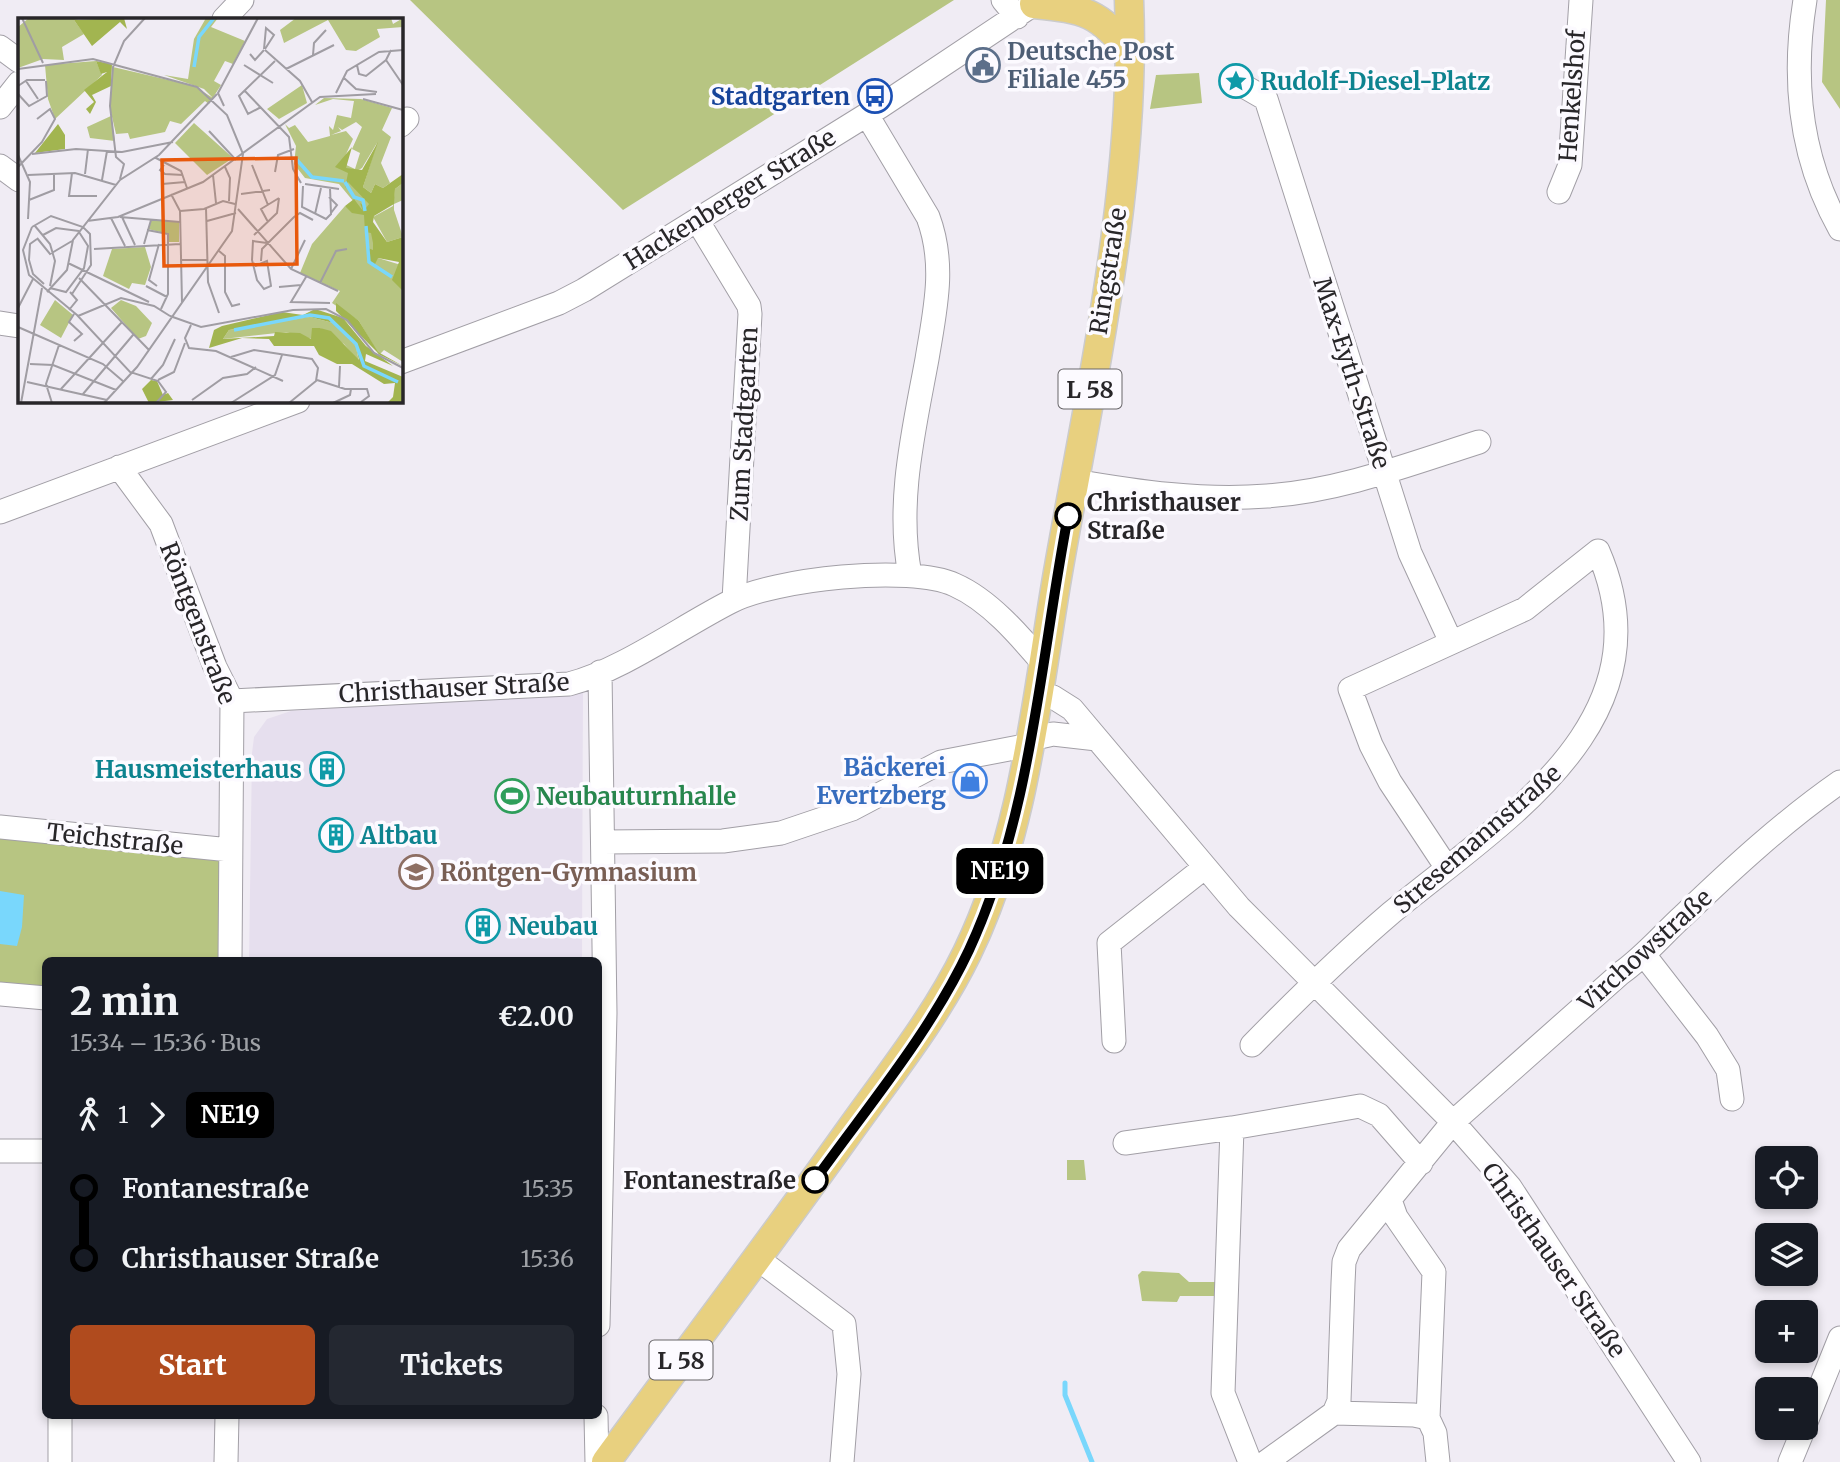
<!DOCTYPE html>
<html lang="en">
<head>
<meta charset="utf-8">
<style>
  :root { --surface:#171b24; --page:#242831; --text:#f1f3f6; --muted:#9ea1a6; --accent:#b04b1e }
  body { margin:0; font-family:Merriweather,serif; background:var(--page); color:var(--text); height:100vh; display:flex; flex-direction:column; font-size:26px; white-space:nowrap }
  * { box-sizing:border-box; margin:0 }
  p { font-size:23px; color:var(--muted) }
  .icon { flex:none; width:38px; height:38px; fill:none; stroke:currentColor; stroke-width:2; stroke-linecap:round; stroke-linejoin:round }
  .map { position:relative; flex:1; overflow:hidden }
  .drawer { position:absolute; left:42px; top:957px; width:560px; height:462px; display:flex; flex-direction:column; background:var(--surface); border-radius:10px; box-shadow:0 4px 10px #0003 }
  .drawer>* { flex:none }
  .badge { padding:0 14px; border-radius:10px; font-size:24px; line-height:46px }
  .buttons { position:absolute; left:1755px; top:1146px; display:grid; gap:14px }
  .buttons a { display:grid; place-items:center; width:63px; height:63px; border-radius:10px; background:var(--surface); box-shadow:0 4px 10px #0003; font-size:35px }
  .map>.badge { position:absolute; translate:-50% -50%; box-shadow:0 0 0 4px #fff }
  .legs { display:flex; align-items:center; gap:10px; height:77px; padding:0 28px; font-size:23px }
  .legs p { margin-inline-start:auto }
  .head { display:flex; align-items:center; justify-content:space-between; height:119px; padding:0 28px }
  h1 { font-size:38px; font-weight:800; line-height:52px }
  .primary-button { display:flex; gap:14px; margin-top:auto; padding:14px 28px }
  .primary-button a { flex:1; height:80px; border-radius:10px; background:var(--accent); color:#fff; font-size:28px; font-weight:800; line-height:80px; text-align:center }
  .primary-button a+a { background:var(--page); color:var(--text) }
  ul { padding:0 28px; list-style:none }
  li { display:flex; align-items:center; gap:24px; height:70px; font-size:26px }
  li i { display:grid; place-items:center; width:10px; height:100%; margin:0 9px; background:currentColor }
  li i::after { content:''; width:18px; height:18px; margin:-9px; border:5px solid; border-radius:50%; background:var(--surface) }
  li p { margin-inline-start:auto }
  li:first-child i { background:linear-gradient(#0000 50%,currentColor 0) }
  li:last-child i { background:linear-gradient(currentColor 50%,#0000 0) }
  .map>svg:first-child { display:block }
</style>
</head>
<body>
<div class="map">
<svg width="1840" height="1462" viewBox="0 0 1840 1462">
  <rect width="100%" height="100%" fill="#f0ecf4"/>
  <path fill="#e6dfee" d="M 583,691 L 582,961 L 249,961 L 252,753 L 254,737 L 267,719 L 291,711 Z"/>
  <path fill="#b7c582" d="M 410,0 L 954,0 L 623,210 Z
    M 1826,0 L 1840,0 L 1840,109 L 1822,82 Z
    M 1199,73 L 1202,103 L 1150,109 L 1156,75 Z
    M 0,835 L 222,856 L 222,961 L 46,961 L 45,992 L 0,988 Z
    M 1067,1160 L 1084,1160 L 1086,1180 L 1067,1180 Z
    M 1142,1271 L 1179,1273 L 1189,1282 L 1217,1282 L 1217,1296 L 1180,1296 L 1177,1302 L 1142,1301 L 1138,1275 Z"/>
  <path fill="#79d7fc" d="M 0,891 L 24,895 L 22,927 L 17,946 L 0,944 Z"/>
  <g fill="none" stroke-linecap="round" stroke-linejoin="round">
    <path stroke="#79d7fc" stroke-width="5" d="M 1065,1383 L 1065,1395 L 1092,1462"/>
    <g stroke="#a29fa6" stroke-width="25">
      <path id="minor" d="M 1003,0 L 1017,17
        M 1805,0 C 1792,80 1800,158 1840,229
        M 224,19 L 242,0
        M 0,47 L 19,61
        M 1240,84 L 1266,99 L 1410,553 L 1451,642
        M 0,107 L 19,83
        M 867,115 L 928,217 C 946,265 935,310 927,359 C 914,430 896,502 910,575
        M 401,125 L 407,119
        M 0,166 L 19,180
        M 1559,192 L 1570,165 L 1581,0
        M 697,220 L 749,306 L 750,314 L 734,600
        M 0,323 L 19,326
        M 401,362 L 559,303 L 584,290 L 881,106 L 1040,0
        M 119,467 L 161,524 L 215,667 L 232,701 L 230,961
        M 1075,481 C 1139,492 1201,501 1267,496 C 1340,491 1410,464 1479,442
        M 0,512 L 298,401
        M 1038,694 L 1053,697 L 1072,709 L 1239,907 L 1453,1122 L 1510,1187 L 1689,1462
        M 232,701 L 569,684 C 620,671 681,627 730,602 C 774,579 910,564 955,585 C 989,600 1019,635 1042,662
        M 1031,739 L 1053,734 L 1097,739
        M 0,827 L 230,850
        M 603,842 L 723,841 L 781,833 L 852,809 L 941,762 L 1030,745
        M 1645,956 L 1707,1036 L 1728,1070 L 1732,1099
        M 0,994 L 46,998
        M 1114,1041 L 1109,943 L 1204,868
        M 1252,1045 C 1297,999 1342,955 1391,913 C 1502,821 1672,721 1598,551 L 1525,609 L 1350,689 L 1371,745 L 1390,782 L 1447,868
        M 1125,1143 L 1232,1128
        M 0,1151 L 46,1151
        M 1390,1200 L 1396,1217 L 1434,1272 L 1428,1418
        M 758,1259 L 844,1324 L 849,1374 L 842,1462
        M 598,1325 L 605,1013 L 600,672
        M 1334,1413 L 1339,1401 L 1343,1283 L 1344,1262 L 1349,1249 L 1453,1122 L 1621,973 C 1645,956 1662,935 1684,915 C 1733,868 1784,821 1840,782
        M 596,1416 L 597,1462
        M 1806,1422 L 1840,1338
        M 60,1462 L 60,1416
        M 226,1462 L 227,1416
        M 1250,1462 L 1223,1393 L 1232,1128 L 1360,1106 L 1379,1115 L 1421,1163
        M 1266,1462 L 1334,1413 L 1414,1415 L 1428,1418 L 1435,1433 L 1438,1462
        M 1790,1462 L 1804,1428"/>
    </g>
    <g stroke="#cbcbcc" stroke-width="31">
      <path id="major" d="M 1034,4 C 1085,9 1099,12 1131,53
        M 606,1462 C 687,1352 769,1244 848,1133 C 890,1074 936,1017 967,953 C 1025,834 1036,700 1058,572 C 1090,389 1137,185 1129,0"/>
    </g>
    <use href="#minor" stroke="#fff" stroke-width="23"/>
    <use href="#major" stroke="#e8d07f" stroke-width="28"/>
  </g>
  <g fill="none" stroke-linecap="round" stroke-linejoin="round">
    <g stroke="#fff" stroke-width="16">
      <path id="line-1" d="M 815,1180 C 868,1106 930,1033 969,950 C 1032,814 1040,661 1068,516"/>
    </g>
    <use href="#line-1" stroke="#000" stroke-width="10"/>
  </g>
  <defs>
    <g id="civic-ring" transform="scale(1.75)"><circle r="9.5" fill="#fcfaff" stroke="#5c6f8a" stroke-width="1.5"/><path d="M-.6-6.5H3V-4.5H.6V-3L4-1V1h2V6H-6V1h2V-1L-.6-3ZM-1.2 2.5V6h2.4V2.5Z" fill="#5c6f8a"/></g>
    <g id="sight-ring" transform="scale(1.75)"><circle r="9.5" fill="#fcfaff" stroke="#0f9aa8" stroke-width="1.5"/><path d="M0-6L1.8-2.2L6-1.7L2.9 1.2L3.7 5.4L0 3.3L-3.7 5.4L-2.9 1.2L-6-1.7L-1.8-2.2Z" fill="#0f9aa8"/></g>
    <g id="bus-ring" transform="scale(1.75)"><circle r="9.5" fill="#fcfaff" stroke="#1a4fb4" stroke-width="1.5"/><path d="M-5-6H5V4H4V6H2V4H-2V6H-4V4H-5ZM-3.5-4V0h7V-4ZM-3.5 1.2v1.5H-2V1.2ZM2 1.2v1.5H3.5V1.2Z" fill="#1a4fb4"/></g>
    <g id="building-ring" transform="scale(1.75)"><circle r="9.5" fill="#fcfaff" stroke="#0f9aa8" stroke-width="1.5"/><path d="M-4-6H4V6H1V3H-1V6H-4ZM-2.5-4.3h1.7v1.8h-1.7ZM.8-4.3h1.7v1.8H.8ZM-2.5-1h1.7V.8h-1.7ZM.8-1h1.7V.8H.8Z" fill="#0f9aa8"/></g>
    <g id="shop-ring" transform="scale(1.75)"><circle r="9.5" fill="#fcfaff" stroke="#3f7fe0" stroke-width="1.5"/><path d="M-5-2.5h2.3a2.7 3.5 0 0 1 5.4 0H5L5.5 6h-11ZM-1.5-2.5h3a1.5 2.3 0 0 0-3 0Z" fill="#3f7fe0"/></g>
    <g id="stadium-ring" transform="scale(1.75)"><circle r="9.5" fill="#fcfaff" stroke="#2e9e5b" stroke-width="1.5"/><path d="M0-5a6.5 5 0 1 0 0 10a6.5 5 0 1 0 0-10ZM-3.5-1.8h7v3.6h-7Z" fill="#2e9e5b"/></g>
    <g id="school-ring" transform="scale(1.75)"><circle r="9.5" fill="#fcfaff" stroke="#8d6e63" stroke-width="1.5"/><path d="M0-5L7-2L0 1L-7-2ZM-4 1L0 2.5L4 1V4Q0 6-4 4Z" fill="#8d6e63"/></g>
  </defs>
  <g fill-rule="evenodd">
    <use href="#civic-ring" x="983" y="65"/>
    <use href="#sight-ring" x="1236" y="81"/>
    <use href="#bus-ring" x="875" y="96"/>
    <use href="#building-ring" x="327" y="769"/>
    <use href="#shop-ring" x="970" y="781"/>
    <use href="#stadium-ring" x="512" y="796"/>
    <use href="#building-ring" x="336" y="835"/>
    <use href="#school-ring" x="416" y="872"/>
    <use href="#building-ring" x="483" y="926"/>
  </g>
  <g fill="#fff" stroke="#000" stroke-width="3.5">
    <circle cx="1068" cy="516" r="12"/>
    <circle cx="815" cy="1180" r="12"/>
  </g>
  <g text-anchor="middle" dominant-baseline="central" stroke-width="7" stroke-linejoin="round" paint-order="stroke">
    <g fill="#fcfaff" stroke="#686669" stroke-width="2">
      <rect x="1058.5" y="369.5" width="63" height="39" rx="5"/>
      <rect x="649.5" y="1340.5" width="63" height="39" rx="5"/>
    </g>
    <g font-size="23" font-weight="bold" fill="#282629">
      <text x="1090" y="389">L 58</text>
      <text x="681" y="1360">L 58</text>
    </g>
    <g font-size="24" font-weight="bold" fill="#4e5e75" stroke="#fcfaff" text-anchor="start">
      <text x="1007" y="51">Deutsche Post<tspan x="1007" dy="28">Filiale 455</tspan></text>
    </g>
    <g font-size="24" font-weight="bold" fill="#0d838f" stroke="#fcfaff" text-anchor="start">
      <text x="1260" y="81">Rudolf-Diesel-Platz</text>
      <text x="302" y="769" text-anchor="end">Hausmeisterhaus</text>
      <text x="360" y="835">Altbau</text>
      <text x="508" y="926">Neubau</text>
    </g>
    <g font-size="24" font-weight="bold" fill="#164399" stroke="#fcfaff" text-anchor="end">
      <text x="850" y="96">Stadtgarten</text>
    </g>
    <g font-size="24" fill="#282629" stroke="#fcfaff">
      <text transform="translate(1572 96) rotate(-86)">Henkelshof</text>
      <text transform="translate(730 199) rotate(-32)">Hackenberger Straße</text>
      <text transform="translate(1108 271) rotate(-81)">Ringstraße</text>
      <text transform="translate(1352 373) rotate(72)">Max-Eyth-Straße</text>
      <text transform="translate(744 424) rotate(-87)">Zum Stadtgarten</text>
      <text transform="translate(198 623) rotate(69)">Röntgenstraße</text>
      <text transform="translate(454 688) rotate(-3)">Christhauser Straße</text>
      <text transform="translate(115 839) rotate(6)">Teichstraße</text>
      <text transform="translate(1477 839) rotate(-41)">Stresemannstraße</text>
      <text transform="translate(1645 950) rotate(-42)">Virchowstraße</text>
      <text transform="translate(1554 1260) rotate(55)">Christhauser Straße</text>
    </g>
    <g font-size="24" font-weight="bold" fill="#282629" stroke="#fcfaff" text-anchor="start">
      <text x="1087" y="502">Christhauser<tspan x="1087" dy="28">Straße</tspan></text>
      <text x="796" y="1180" text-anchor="end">Fontanestraße</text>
    </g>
    <g font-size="24" font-weight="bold" fill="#366cbe" stroke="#fcfaff" text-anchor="end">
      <text x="946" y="767">Bäckerei<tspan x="946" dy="28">Evertzberg</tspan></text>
    </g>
    <g font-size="24" font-weight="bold" fill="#27864d" stroke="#fcfaff" text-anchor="start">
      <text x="536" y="796">Neubauturnhalle</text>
    </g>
    <g font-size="24" font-weight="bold" fill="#785e54" stroke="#fcfaff" text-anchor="start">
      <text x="440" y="872">Röntgen-Gymnasium</text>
    </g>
  </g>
  <g transform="translate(18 18)">
    <rect width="385" height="385" fill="#f0ecf4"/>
    <path d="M 11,0 L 65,0 L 56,2 L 66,16 L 44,29 L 46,42 L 25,41 L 0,50 L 0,9 ZM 188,0 L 200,0 L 193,9 L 227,23 L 215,46 L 207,43 L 196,63 L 203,67 L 191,86 L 187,83 L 163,106 L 152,103 L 147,114 L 112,121 L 110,115 L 98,116 L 92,90 L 95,49 L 176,68 L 195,80 L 186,71 L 146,57 L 170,61 L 176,21 ZM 278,0 L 373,0 L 375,6 L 385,0 L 385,9 L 359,11 L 362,19 L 338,33 L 328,32 L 310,2 L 266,25 L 262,12 ZM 78,43 L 84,57 L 37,101 L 30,81 L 27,47 ZM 284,67 L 289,85 L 261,101 L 249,91 ZM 306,80 L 343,81 L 374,90 L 364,112 L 373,119 L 363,145 L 372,165 L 365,170 L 357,166 L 353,175 L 345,169 L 359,125 L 344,150 L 335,155 L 352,187 L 360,240 L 383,247 L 385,344 L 366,332 L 361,337 L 341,303 L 314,285 L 322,273 L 282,255 L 294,226 L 327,188 L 345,195 L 321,166 L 287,160 L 276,146 L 278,128 L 267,106 L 271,110 L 277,107 L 290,124 L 312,118 L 311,108 L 315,112 L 319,97 L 333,100 L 336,83 L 315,81 L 297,87 ZM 338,104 L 344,109 L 334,131 L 342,135 L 337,151 L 324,145 L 335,121 L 328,113 L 313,117 L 323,113 L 320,109 L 324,112 ZM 93,98 L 97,123 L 72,120 L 69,109 ZM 176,105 L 215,140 L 189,157 L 157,125 ZM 385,165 L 385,182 L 376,186 L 376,192 L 385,219 L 369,224 L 355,199 L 375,188 L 377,171 ZM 133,202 L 161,204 L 161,224 L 150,224 L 150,216 L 130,211 ZM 127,229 L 133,249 L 127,267 L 114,265 L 111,271 L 85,258 L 94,231 ZM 37,282 L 55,297 L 43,320 L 22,307 ZM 103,282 L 118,288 L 134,305 L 128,318 L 120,321 L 93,290 ZM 292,299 L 319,306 L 338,329 L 341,344 L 326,326 L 302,310 L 294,311 L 294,321 L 268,314 L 205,321 L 211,312 Z" fill="#b7c582" fill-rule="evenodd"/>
    <path d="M 106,0 L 109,11 L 102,4 L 74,28 L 56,2 ZM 78,43 L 94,46 L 93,68 L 74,77 L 78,84 L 72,96 L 68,91 L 76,84 L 66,72 L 89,54 L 83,56 ZM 40,106 L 47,117 L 47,131 L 17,135 ZM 360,124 L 345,169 L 353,175 L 357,166 L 365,170 L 385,156 L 385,165 L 377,171 L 376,186 L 356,198 L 355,204 L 369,224 L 385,219 L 385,273 L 374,262 L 381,244 L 360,240 L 356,248 L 350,243 L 350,230 L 355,232 L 355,225 L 353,215 L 347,214 L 346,197 L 334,195 L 327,188 L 336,181 L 345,193 L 342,185 L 348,190 L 351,186 L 330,164 L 327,170 L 330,155 L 317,149 L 334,129 L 328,150 L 344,152 ZM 318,285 L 341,303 L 360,334 L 385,348 L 362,337 L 318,293 ZM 297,291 L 325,300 L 348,328 L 375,348 L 348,336 L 347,343 L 385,359 L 385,385 L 369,385 L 375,379 L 377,365 L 366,366 L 334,346 L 319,346 L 301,337 L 296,328 L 256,328 L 251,321 L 224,320 L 191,330 L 196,312 L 204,308 L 264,294 L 285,297 ZM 292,299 L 319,306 L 338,329 L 341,342 L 313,313 L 302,310 L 294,310 L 293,321 L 282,315 L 257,314 L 256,318 L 205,321 L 211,312 ZM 133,362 L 139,363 L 145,377 L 150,375 L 155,382 L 131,385 L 124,371 Z" fill="#a2b550" fill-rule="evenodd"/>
    <path fill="none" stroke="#79d7fc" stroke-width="3.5" d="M 176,49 L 181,19 L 196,0M 279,142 L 294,159 L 326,163M 327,164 L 336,179 L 345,182 L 347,193M 348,208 L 351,244 L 374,259M 216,312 L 292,297 L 311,300 L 338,326 L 346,348 L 380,364"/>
    <path fill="none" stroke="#a09da3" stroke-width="2" d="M 4,0 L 25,45M 246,31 L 248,10 L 256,17 L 247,31M 247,32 L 282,63 L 294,84M 232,36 L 237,42 L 246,32M 295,37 L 296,25 L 308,12M 368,42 L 385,67M 226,47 L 255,65M 339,47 L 341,56 L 348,58 L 368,42 L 373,32M 0,51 L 75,41 L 179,69 L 209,97 L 225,136 L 214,213 L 119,349 L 86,385M 268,51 L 316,27M 325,59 L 338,71 L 359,74M 8,63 L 20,81M 0,68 L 9,62 L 27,62M 226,72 L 271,119 L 275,151 L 283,165M 318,75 L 329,53 L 361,34 L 385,32M 0,76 L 11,88 L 29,78 L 28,63M 345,81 L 385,92M 206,88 L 200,75 L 240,0M 243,89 L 230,96 L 221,78 L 257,43M 191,113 L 218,142M 14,136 L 58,131 L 104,134 L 155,124M 0,137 L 12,164 L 10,201M 138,140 L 163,153 L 169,170M 146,147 L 142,152 L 147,156 L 165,157M 234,147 L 250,187M 0,149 L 24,124 L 37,101 L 32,91 L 19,101M 207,149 L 212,160 L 211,183M 257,154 L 260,137 L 276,131M 54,155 L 51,178 L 79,178M 67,156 L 70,131M 10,157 L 57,155 L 98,167M 195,157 L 198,185M 102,161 L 106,146 L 98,139 L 92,88 L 95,49 L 106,23 L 127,0M 84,162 L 89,133M 144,166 L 167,164M 287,166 L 321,171M 285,168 L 284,189 L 308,201 L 313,196 L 312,170M 153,176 L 162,193 L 164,284M 223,176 L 252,172M 311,179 L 319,187 L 313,195M 11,182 L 36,172 L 36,155M 188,190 L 190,264 L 201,295M 220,191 L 273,251 L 320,273M 162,193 L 186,191 L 205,183 L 217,186M 297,196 L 303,170M 102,199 L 162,204M 104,199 L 117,227M 93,200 L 107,228M 69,203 L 100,199 L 185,164 L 302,79 L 358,76M 189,203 L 218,195M 250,204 L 243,191 L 261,180M 17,208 L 32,226 L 37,243 L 32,268M 14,209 L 5,232 L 11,257 L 59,297 L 112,354 L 140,363 L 148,374 L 138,385M 14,209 L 33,198 L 65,209 L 72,216 L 73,247 L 54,276M 129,212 L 150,216 L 150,276 L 143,291M 25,217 L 38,210 L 61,213M 236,217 L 259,195 L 261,180M 19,220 L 32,236 L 54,223M 19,221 L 12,226 L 11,242 L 15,256 L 26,266M 126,226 L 133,202M 76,231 L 162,226M 201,233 L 207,238 L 207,274 L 214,288 L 222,286M 162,242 L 189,242M 243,243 L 244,231 L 276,199 L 282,195 L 295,202M 50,245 L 131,284M 237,248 L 249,243 L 253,268 L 246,271 L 239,262 L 234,242 L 235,223 L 249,225M 273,251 L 287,222M 288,259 L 273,284 L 312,285M 61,260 L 131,332M 302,265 L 318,233 L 329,231M 128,268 L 149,279M 139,268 L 131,262 L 141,226M 261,269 L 283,267M 32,270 L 48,274 L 66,250 L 70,228 L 61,214M 29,274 L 49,252 L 55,222 L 102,162 L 141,137 L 199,76M 0,290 L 15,261M 51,292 L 59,282 L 52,274M 56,296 L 51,304 L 64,316 L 56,323M 60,298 L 103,280 L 136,288 L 152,298M 152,298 L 183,309 L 275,292 L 308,291 L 329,302 L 356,335 L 385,350M 173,307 L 167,320 L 171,330 L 198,333 L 265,363M 0,309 L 85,346 L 106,364M 213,339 L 236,332 L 294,341 L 300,350 L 298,363 L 271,385M 12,346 L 35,347 L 98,372M 133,361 L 145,347 L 157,321M 140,362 L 156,354 L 167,325M 299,362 L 327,371 L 349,371 L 351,378 L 343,384M 9,364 L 89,382M 321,369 L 322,348M 43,371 L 104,304M 65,376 L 115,317M 174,382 L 205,360 L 229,356 L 238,349M 3,385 L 24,270M 34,385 L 28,366 L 41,327M 213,385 L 257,357 L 264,337M 315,385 L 332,377 L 333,371"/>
    <path fill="#e8590c" fill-opacity="0.15" stroke="#e8590c" stroke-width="3.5" d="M 278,140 L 279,246 L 146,248 L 144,142 Z"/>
    <rect width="385" height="385" fill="none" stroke="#282629" stroke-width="3.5"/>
  </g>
</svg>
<div class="buttons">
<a><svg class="icon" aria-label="locate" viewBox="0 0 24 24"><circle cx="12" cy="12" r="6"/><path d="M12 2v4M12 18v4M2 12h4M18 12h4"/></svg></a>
<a><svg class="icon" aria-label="layers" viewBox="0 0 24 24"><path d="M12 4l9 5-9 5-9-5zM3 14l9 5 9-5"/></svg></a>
<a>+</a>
<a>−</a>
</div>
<b class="badge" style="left:1000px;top:871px;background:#000;color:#fff">NE19</b>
<section class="drawer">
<div class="head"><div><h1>2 min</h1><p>15:34 – 15:36 · Bus</p></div><b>€2.00</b></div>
<div class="legs"><svg class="icon" aria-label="walk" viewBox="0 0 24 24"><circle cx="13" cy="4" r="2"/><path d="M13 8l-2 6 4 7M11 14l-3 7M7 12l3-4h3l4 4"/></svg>1<svg class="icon" aria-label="forward" viewBox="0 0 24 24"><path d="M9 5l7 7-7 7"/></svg><b class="badge" style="background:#000;color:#fff">NE19</b></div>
<ul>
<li><i style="color:#000"></i><b>Fontanestraße</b><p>15:35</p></li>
<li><i style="color:#000"></i><b>Christhauser Straße</b><p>15:36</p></li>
</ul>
<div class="primary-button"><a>Start</a><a>Tickets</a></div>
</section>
</div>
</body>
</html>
